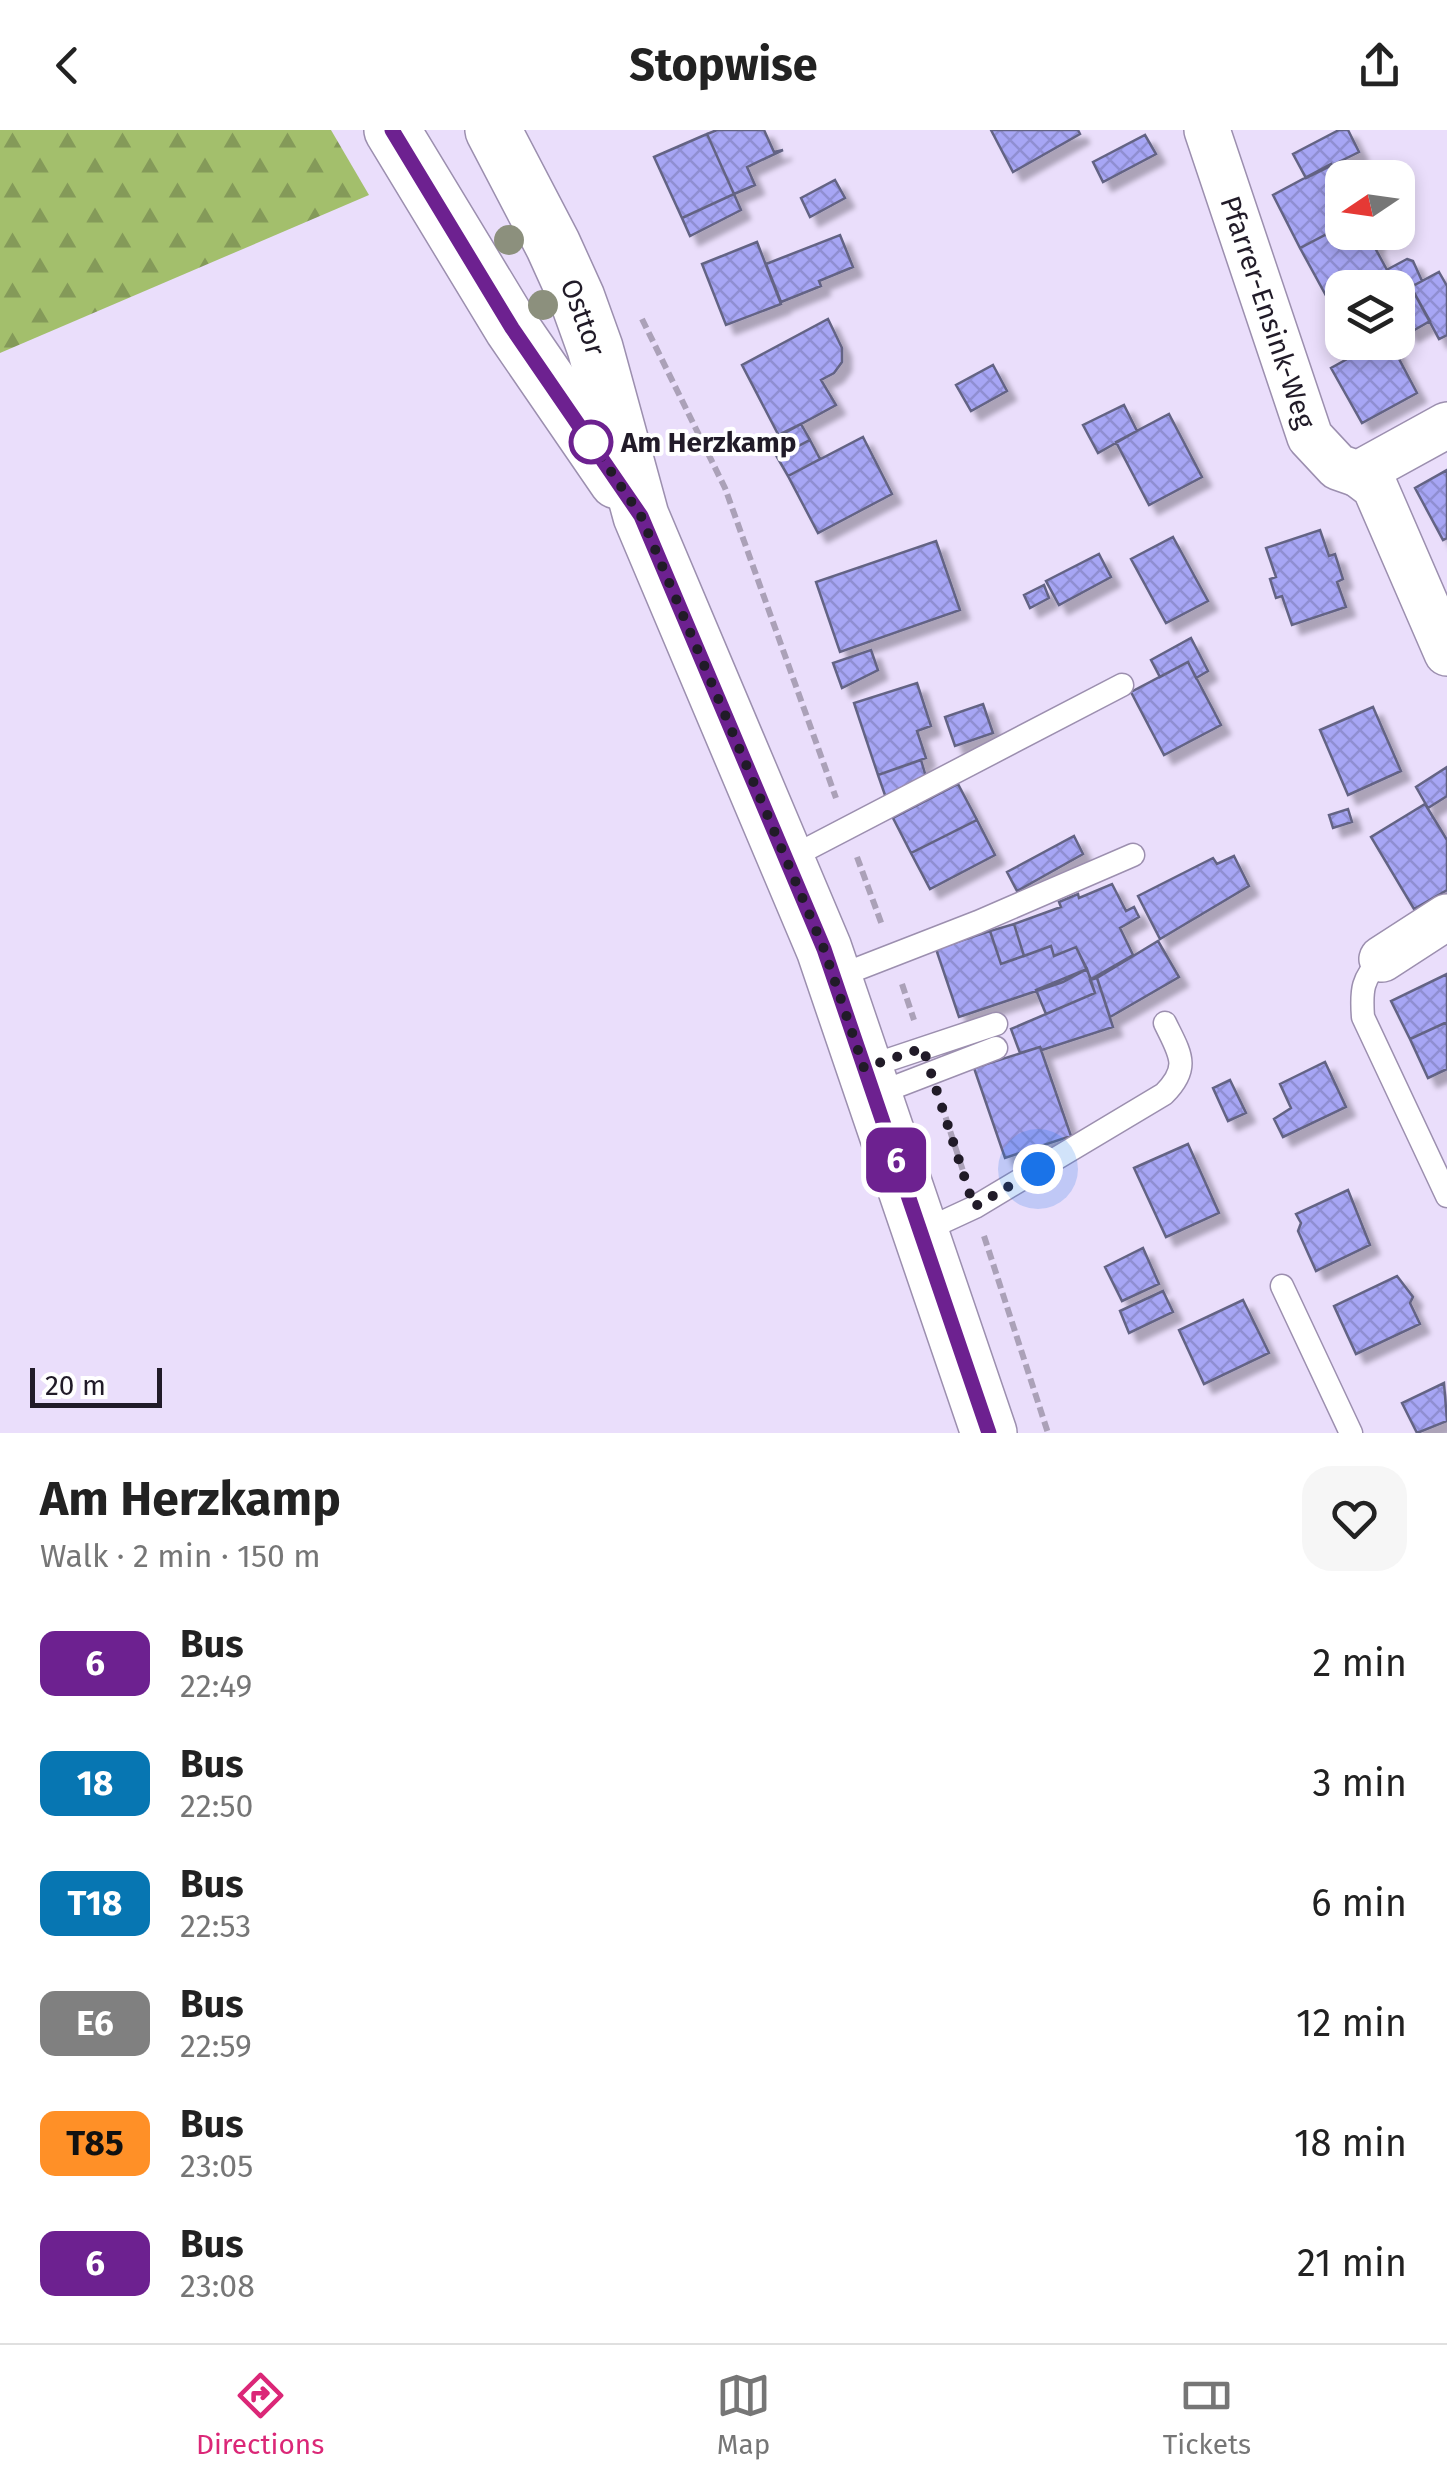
<!DOCTYPE html>
<html lang="en">
<head>
<meta charset="utf-8">
<style>
  :root { --surface:#fff; --page:#f6f6f6; --text:#222; --muted:#767676; --line:#e0e0e0; --accent:#db2777 }
  body { margin:0; font-family:"Fira Sans",sans-serif; background:var(--page); color:var(--text); height:100vh; display:flex; flex-direction:column; font-size:38px; white-space:nowrap }
  * { box-sizing:border-box; margin:0 }
  p { font-size:32px; color:var(--muted) }
  .icon { flex:none; width:55px; height:55px; fill:none; stroke:currentColor; stroke-width:2; stroke-linecap:round; stroke-linejoin:round }
  .map { position:relative; height:1303px; overflow:hidden }
  .panel { display:flex; flex-direction:column; background:var(--surface); flex:1 }
  .panel>* { flex:none }
  .badge { padding:0 20px; border-radius:15px; font-size:35px; line-height:65px }
  .needle { width:65px; rotate:257deg }
  .fabs { position:absolute; left:1325px; top:30px; display:grid; gap:20px }
  .fabs a { display:grid; place-items:center; width:90px; height:90px; border-radius:20px; background:var(--surface); box-shadow:0 5px 15px #0003; font-size:50px }
  .scale { position:absolute; left:30px; bottom:25px; width:132px; box-sizing:border-box; padding-left:10px; border:5px solid #211b28; border-top:0; font-size:28px; line-height:35px; white-space:nowrap; color:#211b28; -webkit-text-stroke:8px #fff; paint-order:stroke }
  .you { position:absolute; width:50px; height:50px; margin:-25px; border:8px solid #fff; border-radius:50%; background:#1a73e8; box-shadow:0 0 0 15px #1a73e833 }
  .map>.badge { position:absolute; translate:-50% -50%; box-shadow:0 0 0 5px #fff }
  .round { display:grid; place-items:center; flex:none; width:105px; height:105px; border-radius:30px; background:var(--page) }
  .headline { display:flex; align-items:center; justify-content:space-between; height:170px; padding:0 40px }
  h1 { font-size:48px; font-weight:700; line-height:75px }
  ul { padding:0; list-style:none }
  li { display:flex; align-items:center; gap:30px; height:120px; padding:0 40px }
  li div { flex:1 }
  li b { display:block; font-size:38px }
  li em { font-style:normal }
  li .badge { min-width:110px; font-weight:700; text-align:center }
  header { display:flex; justify-content:space-between; align-items:center; height:130px; padding:0 40px; background:var(--surface); font-size:45px; font-weight:700 }
  .menu { display:flex; justify-content:space-around; align-items:center; height:140px; border-top:2px solid var(--line); background:var(--surface); font-size:28px; color:var(--muted) }
  .menu a { display:grid; justify-items:center; gap:5px }
  .menu .current { color:var(--accent) }
  .map>svg:first-child { display:block }
</style>
</head>
<body>
<header><svg class="icon" aria-label="back" viewBox="0 0 24 24"><path d="M15 5l-7 7 7 7"/></svg>Stopwise<svg class="icon" aria-label="share" viewBox="0 0 24 24"><path d="M12 15V3M7 8l5-5 5 5M5 13v7h14v-7"/></svg></header>
<div class="map">
<svg width="1447" height="1303" viewBox="0 0 1447 1303">
  <defs>
    <pattern id="forest-firs" width="22" height="20" patternUnits="userSpaceOnUse" patternTransform="scale(2.5)"><rect width="22" height="20" fill="#a3bf6c"/><path d="M5 1l3.5 6h-7zM16 11l3.5 6h-7z" fill="#849a59"/></pattern>
    <pattern id="building-cross-hatch" width="8" height="8" patternUnits="userSpaceOnUse" patternTransform="scale(2.5)"><rect width="8" height="8" fill="#a7a6f5"/><path d="M0 0l8 8M0 8l8-8" fill="none" stroke="#8f8ed2"/></pattern>
    <filter id="shadow"><feDropShadow dx="9" dy="9" stdDeviation="2.5" flood-color="#0004"/></filter>
  </defs>
  <rect width="100%" height="100%" fill="#eadefb"/>
  <path fill="url(#forest-firs)" d="M 0,0 L 331,0 L 369,65 L 0,223 Z"/>
  <path fill="url(#building-cross-hatch)" stroke="#646484" stroke-width="2.5" filter="url(#shadow)" d="M 717,0 L 764,0 L 774,22 L 783,20 L 747,37 L 755,55 L 734,64 L 707,4 Z
    M 991,0 L 1078,0 L 1080,4 L 1013,42 Z
    M 1339,0 L 1348,0 L 1359,22 L 1306,48 L 1293,24 Z
    M 707,4 L 734,64 L 682,88 L 654,27 Z
    M 1145,5 L 1156,24 L 1103,52 L 1093,32 Z
    M 1331,34 L 1342,57 L 1342,96 L 1300,118 L 1273,65 Z
    M 835,50 L 845,68 L 810,87 L 801,68 Z
    M 734,64 L 741,80 L 690,106 L 682,88 Z
    M 1342,96 L 1342,102 L 1377,102 L 1374,116 L 1387,140 L 1354,158 L 1342,158 L 1342,164 L 1329,171 L 1300,118 Z
    M 840,105 L 853,137 L 819,151 L 821,156 L 781,172 L 766,134 Z
    M 757,112 L 781,174 L 726,195 L 702,134 Z
    M 1407,129 L 1413,131 L 1422,151 L 1398,164 L 1398,158 L 1367,158 L 1364,152 Z
    M 1439,142 L 1447,156 L 1447,205 L 1439,209 L 1411,157 Z
    M 1411,157 L 1430,191 L 1409,203 L 1402,191 L 1398,193 L 1398,164 Z
    M 828,189 L 842,218 L 842,232 L 834,243 L 821,250 L 836,275 L 779,306 L 742,235 Z
    M 1378,212 L 1390,212 L 1417,263 L 1362,293 L 1331,238 Z
    M 993,235 L 1007,261 L 971,281 L 956,255 Z
    M 1124,275 L 1137,301 L 1098,323 L 1083,295 Z
    M 1169,284 L 1202,347 L 1149,375 L 1116,312 Z
    M 801,294 L 810,310 L 777,327 L 768,310 Z
    M 863,307 L 892,364 L 818,403 L 788,346 Z
    M 810,310 L 820,329 L 788,346 L 777,327 Z
    M 1447,340 L 1447,408 L 1443,410 L 1415,358 Z
    M 1320,400 L 1329,426 L 1335,424 L 1343,449 L 1337,452 L 1346,477 L 1292,495 L 1282,466 L 1276,468 L 1270,449 L 1276,447 L 1266,418 Z
    M 1173,407 L 1208,471 L 1166,493 L 1131,429 Z
    M 936,411 L 960,480 L 840,522 L 816,452 Z
    M 1099,424 L 1111,447 L 1059,475 L 1046,451 Z
    M 1044,455 L 1049,468 L 1030,478 L 1024,465 Z
    M 1191,508 L 1208,541 L 1196,548 L 1188,532 L 1160,547 L 1151,530 Z
    M 871,520 L 878,540 L 842,558 L 833,533 Z
    M 1188,532 L 1221,595 L 1164,625 L 1131,562 Z
    M 917,553 L 931,596 L 917,601 L 926,628 L 878,645 L 854,573 Z
    M 983,574 L 993,603 L 955,616 L 945,587 Z
    M 1373,577 L 1401,641 L 1348,665 L 1320,600 Z
    M 921,630 L 926,647 L 886,668 L 878,645 Z
    M 1447,637 L 1447,666 L 1428,678 L 1416,657 Z
    M 958,654 L 977,690 L 911,723 L 893,688 Z
    M 1425,674 L 1447,710 L 1447,760 L 1414,779 L 1371,707 Z
    M 1348,679 L 1352,692 L 1333,698 L 1329,685 Z
    M 977,690 L 995,725 L 930,759 L 911,723 Z
    M 1074,706 L 1083,724 L 1017,761 L 1007,742 Z
    M 1234,726 L 1249,756 L 1160,809 L 1138,766 L 1213,728 L 1217,734 Z
    M 1112,754 L 1126,781 L 1134,777 L 1139,787 L 1120,798 L 1133,825 L 1091,849 L 1076,817 L 1054,826 L 1051,816 L 1024,826 L 1014,794 L 1061,777 L 1059,772 L 1078,764 L 1079,768 Z
    M 1014,794 L 1024,826 L 1001,834 L 990,801 Z
    M 990,801 L 1001,834 L 1051,816 L 1054,826 L 1076,817 L 1087,839 L 1063,852 L 959,887 L 936,819 Z
    M 1158,811 L 1179,847 L 1110,887 L 1097,848 Z
    M 1087,839 L 1095,863 L 1046,884 L 1036,860 Z
    M 1447,844 L 1447,892 L 1410,909 L 1391,871 Z
    M 1097,848 L 1113,897 L 1042,920 L 1040,917 L 1020,923 L 1011,899 L 1095,863 L 1090,850 Z
    M 1447,892 L 1447,939 L 1428,948 L 1410,909 Z
    M 1040,917 L 1071,1006 L 1005,1028 L 974,938 Z
    M 1325,932 L 1346,977 L 1283,1007 L 1274,989 L 1291,978 L 1280,954 Z
    M 1230,950 L 1246,983 L 1228,991 L 1213,958 Z
    M 1188,1014 L 1219,1083 L 1166,1107 L 1134,1038 Z
    M 1348,1060 L 1370,1115 L 1316,1141 L 1298,1101 L 1301,1093 L 1296,1084 Z
    M 1143,1118 L 1159,1154 L 1122,1171 L 1105,1137 Z
    M 1397,1146 L 1413,1167 L 1410,1173 L 1420,1194 L 1356,1224 L 1334,1176 Z
    M 1163,1161 L 1173,1182 L 1129,1203 L 1120,1181 Z
    M 1243,1170 L 1269,1223 L 1204,1254 L 1179,1200 Z
    M 1444,1253 L 1447,1291 L 1417,1303 L 1402,1273 Z"/>
  <g fill="none" stroke-linecap="round" stroke-linejoin="round">
    <g stroke="#9c8faf" stroke-width="25">
      <path id="service" d="M 786,730 L 1122,555
        M 1382,829 C 1362,848 1361,860 1363,887 L 1447,1066
        M 834,848 L 978,792 L 1133,725
        M 864,938 L 996,894
        M 874,965 L 996,918
        M 921,1102 L 975,1077 L 1164,964 C 1191,937 1180,924 1165,893
        M 1282,1156 L 1351,1303"/>
    </g>
    <g stroke="#9c8faf" stroke-width="48">
      <g id="minor">
        <path id="s1" d="M 1207,0 L 1310,307 L 1338,337 L 1358,344 L 1447,295"/>
        <path d="M 1358,344 L 1375,357 L 1447,523"/>
        <path d="M 1382,829 L 1447,787"/>
      </g>
    </g>
    <g stroke="#9c8faf" stroke-width="58">
      <g id="secondary">
        <path d="M 392,0 L 512,198 L 617,351"/>
        <path id="s2" d="M 493,0 L 553,115 L 577,168 L 595,218 L 641,386 L 824,819 L 989,1303"/>
      </g>
    </g>
    <path stroke="#aba1b8" stroke-width="6" stroke-dasharray="10 5" stroke-linecap="butt" d="M 642,189 L 725,358 L 836,668
      M 857,727 L 882,795
      M 902,854 L 914,890
      M 941,973 L 965,1047
      M 984,1106 L 1048,1303"/>
    <use href="#service" stroke="#fff" stroke-width="22"/>
    <use href="#minor" stroke="#fff" stroke-width="45"/>
    <use href="#secondary" stroke="#fff" stroke-width="55"/>
  </g>
  <g fill="#8c907d">
    <circle cx="509" cy="110" r="15"/>
    <circle cx="543" cy="175" r="15"/>
  </g>
  <g fill="none" stroke-linecap="round" stroke-linejoin="round">
    <g stroke="#fff" stroke-width="22">
      <path id="line" d="M 392,0 L 512,198 L 641,386 L 824,819 L 989,1303"/>
    </g>
    <use href="#line" stroke="#6d2190" stroke-width="15"/>
    <path stroke="#211b28" stroke-width="10" stroke-dasharray="0 18" d="M 591,312 L 641,386 L 824,819 L 864,938 L 923,918 L 974,1077 L 1038,1039"/>
  </g>
  <circle fill="#fff" stroke="#6d2190" stroke-width="5" cx="591" cy="312" r="20"/>
  <g text-anchor="middle" dominant-baseline="central" stroke-width="8" stroke-linejoin="round" paint-order="stroke">
    <g font-size="28" fill="#211b28" stroke="#fff">
      <text stroke="none"><textPath href="#s1" startOffset="192">Pfarrer-Ensink-Weg</textPath></text>
      <text stroke="none"><textPath href="#s2" startOffset="208">Osttor</textPath></text>
    </g>
    <g font-size="28" font-weight="bold" fill="#211b28" stroke="#fff" text-anchor="start">
      <text x="621" y="312">Am Herzkamp</text>
    </g>
  </g>
</svg>
<div class="fabs">
<a><svg class="needle" viewBox="-14 -14 28 28"><path d="M0-13l5 13h-10z" fill="#e53935"/><path d="M0 13l5-13h-10z" fill="#767676"/></svg></a>
<a><svg class="icon" aria-label="layers" viewBox="0 0 24 24"><path d="M12 4l9 5-9 5-9-5zM3 14l9 5 9-5"/></svg></a>
</div>
<div class="scale">20 m</div>
<div class="you" style="left:1038px;top:1039px"></div>
<b class="badge" style="left:896px;top:1030px;background:#6d2190;color:#fff">6</b>
</div>
<section class="panel">
<div class="headline"><div><h1>Am Herzkamp</h1><p>Walk · 2 min · 150 m</p></div><a class="round"><svg class="icon" aria-label="heart" viewBox="0 0 24 24"><path d="M12 20l-8-8c-3-5 5-10 8-4 3-6 11-1 8 4z"/></svg></a></div>
<ul>
<li><span class="badge" style="background:#6d2190;color:#fff">6</span><div><b>Bus</b><p>22:49</p></div><em>2 min</em></li>
<li><span class="badge" style="background:#0776b2;color:#fff">18</span><div><b>Bus</b><p>22:50</p></div><em>3 min</em></li>
<li><span class="badge" style="background:#0776b2;color:#fff">T18</span><div><b>Bus</b><p>22:53</p></div><em>6 min</em></li>
<li><span class="badge" style="background:#808080;color:#fff">E6</span><div><b>Bus</b><p>22:59</p></div><em>12 min</em></li>
<li><span class="badge" style="background:#ff9027;color:#111">T85</span><div><b>Bus</b><p>23:05</p></div><em>18 min</em></li>
<li><span class="badge" style="background:#6d2190;color:#fff">6</span><div><b>Bus</b><p>23:08</p></div><em>21 min</em></li>
</ul>
</section>
<nav class="menu">
<a class="current"><svg class="icon" aria-label="directions" viewBox="0 0 24 24"><path d="M12 3l9 9-9 9-9-9zM9 14v-3h6M13 9l2 2-2 2"/></svg>Directions</a>
<a><svg class="icon" aria-label="map" viewBox="0 0 24 24"><path d="M3 6l6-2 6 2 6-2v14l-6 2-6-2-6 2zM9 4v14M15 6v14"/></svg>Map</a>
<a><svg class="icon" aria-label="tickets" viewBox="0 0 24 24"><path d="M3 7h18v10H3zM15 7v10"/></svg>Tickets</a>
</nav>
</body>
</html>
